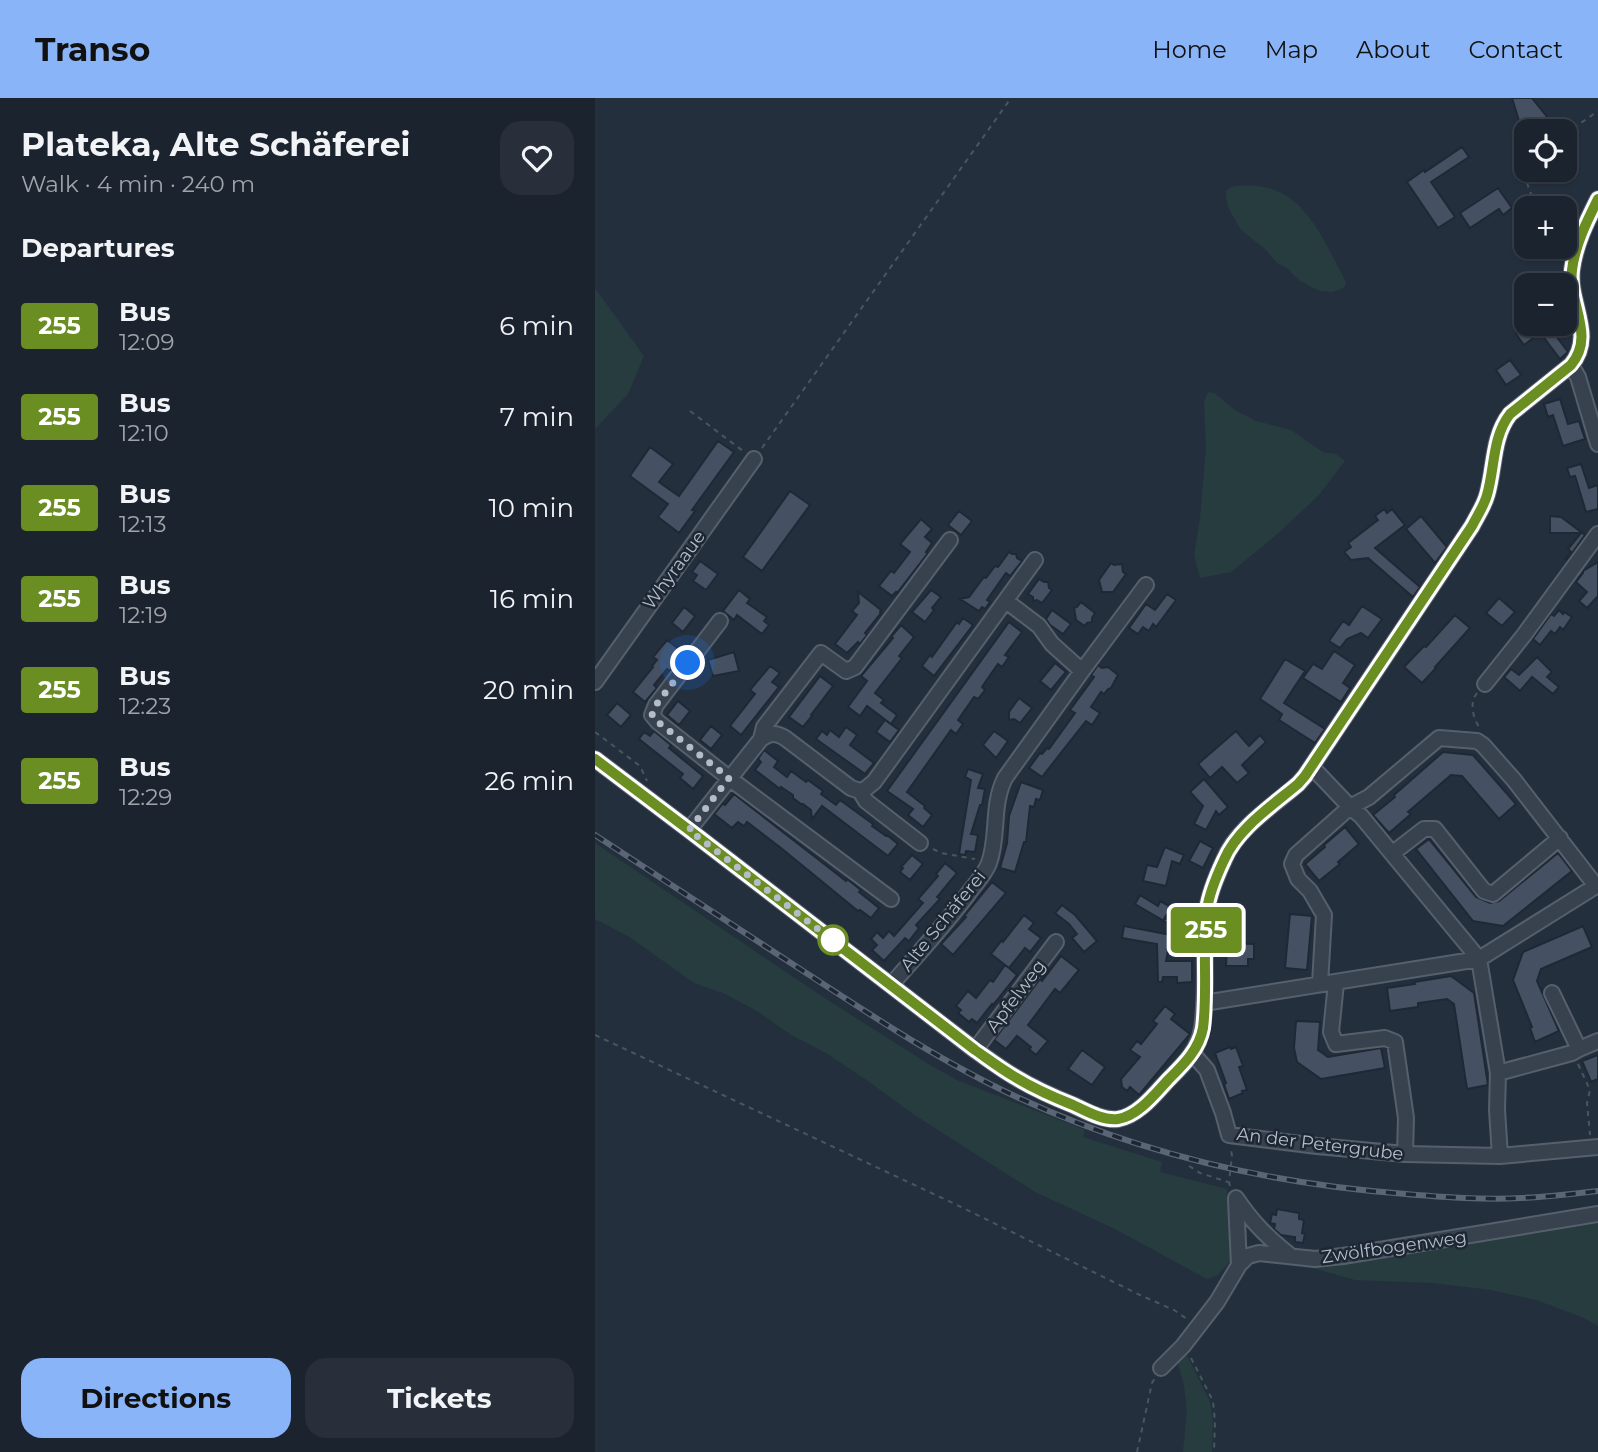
<!DOCTYPE html>
<html lang="en">
<head>
<meta charset="utf-8">
<style>
  :root { --surface:#1b232e; --page:#282f3a; --text:#f1f3f6; --muted:#a0a4aa; --line:#39404a; --accent:#8ab4f8 }
  body { margin:0; font-family:Montserrat,sans-serif; background:var(--page); color:var(--text); height:100vh; display:flex; flex-direction:column; font-size:26px; white-space:nowrap }
  * { box-sizing:border-box; margin:0 }
  p { font-size:23px; color:var(--muted) }
  .icon { flex:none; width:38px; height:38px; fill:none; stroke:currentColor; stroke-width:2; stroke-linecap:round; stroke-linejoin:round }
  .map { position:relative; flex:1; overflow:hidden }
  .details { display:flex; flex-direction:column; background:var(--surface); width:595px }
  .details>* { flex:none }
  .badge { padding:0 14px; border-radius:5px; font-size:24px; line-height:46px }
  .tools { position:absolute; left:919px; top:21px; display:grid; gap:14px }
  .tools a { display:grid; place-items:center; width:63px; height:63px; border-radius:14px; background:var(--surface); box-shadow:0 2px 5px #0004,0 0 0 2px var(--line); font-size:35px }
  .you { position:absolute; width:35px; height:35px; margin:-18px; border:5px solid #fff; border-radius:50%; background:#1a73e8; box-shadow:0 0 0 10px #1a73e833 }
  .map>.badge { position:absolute; translate:-50% -50%; box-shadow:0 0 0 4px #fff }
  h2 { padding:0 21px; font-size:26px; line-height:63px }
  .round { display:grid; place-items:center; flex:none; width:74px; height:74px; border-radius:21px; background:var(--page) }
  .summary { display:flex; align-items:center; justify-content:space-between; height:119px; padding:0 21px }
  h1 { font-size:33px; font-weight:700; line-height:52px }
  .button { display:flex; gap:14px; margin-top:auto; padding:14px 21px }
  .button a { flex:1; height:80px; border-radius:21px; background:var(--accent); color:#111; font-size:28px; font-weight:700; line-height:80px; text-align:center }
  .button a+a { background:var(--page); color:var(--text) }
  ul { padding:0; list-style:none }
  li { display:flex; align-items:center; gap:21px; height:91px; padding:0 21px }
  li div { flex:1 }
  li b { display:block; font-size:26px }
  li em { font-style:normal }
  li .badge { min-width:77px; font-weight:700; text-align:center }
  header { display:flex; align-items:center; gap:42px; box-sizing:border-box; height:98px; padding:0 35px; background:var(--accent); color:#111 }
  header strong { font-size:33px }
  nav { display:flex; gap:38px; margin-inline-start:auto; font-size:24px }
  main { display:flex; flex:1; min-height:0 }
  .map>svg:first-child { display:block }
</style>
</head>
<body>
<header>
<strong>Transo</strong>
<nav><a>Home</a><a>Map</a><a>About</a><a>Contact</a></nav>
</header>
<main>
<section class="details">
<div class="summary"><div><h1>Plateka, Alte Schäferei</h1><p>Walk · 4 min · 240 m</p></div><a class="round"><svg class="icon" aria-label="heart" viewBox="0 0 24 24"><path d="M12 20l-8-8c-3-5 5-10 8-4 3-6 11-1 8 4z"/></svg></a></div>
<h2>Departures</h2>
<ul>
<li><span class="badge" style="background:#6b8e23;color:#fff">255</span><div><b>Bus</b><p>12:09</p></div><em>6 min</em></li>
<li><span class="badge" style="background:#6b8e23;color:#fff">255</span><div><b>Bus</b><p>12:10</p></div><em>7 min</em></li>
<li><span class="badge" style="background:#6b8e23;color:#fff">255</span><div><b>Bus</b><p>12:13</p></div><em>10 min</em></li>
<li><span class="badge" style="background:#6b8e23;color:#fff">255</span><div><b>Bus</b><p>12:19</p></div><em>16 min</em></li>
<li><span class="badge" style="background:#6b8e23;color:#fff">255</span><div><b>Bus</b><p>12:23</p></div><em>20 min</em></li>
<li><span class="badge" style="background:#6b8e23;color:#fff">255</span><div><b>Bus</b><p>12:29</p></div><em>26 min</em></li>
</ul>
<div class="button"><a>Directions</a><a>Tickets</a></div>
</section>
<div class="map">
<svg width="1003" height="1354" viewBox="0 0 1003 1354">
  <rect width="100%" height="100%" fill="#242f3e"/>
  <path fill="#263c3f" d="M 636,89 C 704,78 722,130 749,180 L 751,185 L 749,190 L 737,194 L 725,193 L 705,183 L 692,170 L 682,165 L 670,151 L 646,132 L 634,111 L 631,99 L 631,93 Z
    M 0,190 L 49,258 L 33,296 L 0,331 Z
    M 613,294 L 619,295 L 640,312 L 661,323 L 696,332 L 728,354 L 741,356 L 750,363 L 723,398 L 679,439 L 636,474 L 605,480 L 599,457 L 605,420 L 611,350 L 609,303 Z
    M 0,745 L 225,897 L 335,967 L 362,982 L 490,1032 L 488,1039 L 567,1064 L 565,1074 L 632,1091 L 637,1161 L 622,1178 L 612,1181 L 520,1131 L 440,1094 L 318,1016 L 273,983 L 231,955 L 196,937 L 162,913 L 128,895 L 99,885 L 33,838 L 0,821 Z
    M 1003,1121 L 1003,1228 L 989,1220 L 941,1202 L 896,1192 L 837,1185 L 760,1182 L 696,1164 Z
    M 586,1254 L 592,1257 L 615,1304 L 618,1324 L 617,1354 L 588,1354 L 592,1312 L 589,1287 L 583,1266 Z"/>
  <path fill="#455162" stroke="#1f2835" stroke-width="2" d="M 917,0 L 937,0 L 954,21 L 940,33 L 936,28 L 930,33 L 923,24 L 924,23 Z
    M 867,49 L 874,59 L 836,84 L 860,119 L 843,130 L 812,84 L 829,72 L 830,74 Z
    M 903,90 L 917,110 L 908,117 L 904,111 L 875,130 L 865,115 Z
    M 935,226 L 938,226 L 945,235 L 929,247 L 921,236 Z
    M 955,230 L 973,254 L 965,261 L 947,237 Z
    M 915,262 L 926,277 L 911,287 L 901,272 Z
    M 965,301 L 973,326 L 984,323 L 990,341 L 968,348 L 958,317 L 953,319 L 949,306 Z
    M 123,343 L 139,354 L 97,412 L 100,413 L 84,435 L 63,419 L 73,406 L 35,378 L 55,349 L 78,366 L 64,384 L 84,398 Z
    M 986,366 L 994,390 L 1003,387 L 1003,411 L 991,414 L 980,378 L 975,379 L 972,370 Z
    M 195,393 L 215,407 L 167,473 L 148,459 Z
    M 789,411 L 792,415 L 797,411 L 810,427 L 780,450 L 825,489 L 818,499 L 773,460 L 756,462 L 749,454 L 756,449 L 753,445 L 783,422 L 780,418 Z
    M 364,413 L 377,423 L 366,437 L 353,427 Z
    M 826,418 L 852,449 L 840,465 L 811,431 Z
    M 955,418 L 966,419 L 990,437 L 972,462 L 970,461 L 976,454 L 973,451 L 986,435 L 955,435 Z
    M 326,421 L 337,431 L 330,439 L 337,445 L 331,454 L 333,455 L 302,495 L 301,494 L 297,498 L 284,488 L 296,473 L 299,475 L 315,454 L 305,446 Z
    M 414,454 L 417,456 L 421,456 L 422,460 L 427,463 L 415,478 L 411,475 L 392,502 L 395,504 L 390,511 L 387,509 L 384,513 L 365,501 L 374,499 L 389,479 L 391,480 L 400,468 L 403,469 Z
    M 105,463 L 123,476 L 111,492 L 98,483 L 102,477 L 97,474 Z
    M 1003,464 L 1003,498 L 992,510 L 984,503 L 992,494 L 981,484 L 988,475 L 988,473 Z
    M 516,465 L 519,467 L 527,466 L 528,474 L 531,476 L 518,494 L 507,494 L 504,482 Z
    M 444,481 L 449,484 L 453,484 L 454,490 L 457,492 L 447,505 L 442,502 L 438,503 L 438,499 L 433,496 Z
    M 144,492 L 155,501 L 152,505 L 172,519 L 169,523 L 174,527 L 167,536 L 142,517 L 139,522 L 128,513 Z
    M 336,492 L 346,499 L 337,510 L 339,512 L 330,524 L 317,514 Z
    M 263,494 L 286,512 L 285,514 L 286,515 L 270,535 L 272,537 L 265,546 L 263,544 L 252,555 L 240,546 L 262,517 L 257,513 L 264,505 Z
    M 572,496 L 581,502 L 561,529 L 558,526 L 554,533 L 548,529 L 543,536 L 534,530 L 551,506 L 560,512 Z
    M 904,500 L 920,514 L 907,528 L 891,515 Z
    M 486,504 L 500,515 L 497,520 L 497,524 L 492,525 L 490,528 L 481,522 L 479,510 L 482,509 Z
    M 767,508 L 787,521 L 773,540 L 766,535 L 752,541 L 745,550 L 734,543 L 748,523 L 754,527 Z
    M 89,509 L 100,518 L 88,534 L 77,525 Z
    M 457,512 L 476,526 L 468,536 L 455,527 L 451,521 Z
    M 964,512 L 968,516 L 969,514 L 977,519 L 968,532 L 965,529 L 960,536 L 956,533 L 945,547 L 938,541 L 956,516 L 959,518 Z
    M 860,517 L 875,530 L 840,569 L 841,570 L 827,585 L 809,569 L 829,548 L 831,549 Z
    M 368,520 L 378,527 L 339,578 L 327,568 L 335,557 L 337,559 L 362,524 L 364,526 Z
    M 414,524 L 427,534 L 410,557 L 414,559 L 407,569 L 403,566 L 387,589 L 390,592 L 383,601 L 379,599 L 363,622 L 368,626 L 361,636 L 356,632 L 312,694 L 330,708 L 329,710 L 337,717 L 328,729 L 313,717 L 318,711 L 292,693 Z
    M 306,527 L 319,539 L 304,558 L 307,560 L 280,595 L 289,602 L 286,605 L 302,617 L 296,626 L 272,608 L 265,618 L 253,609 L 272,583 L 266,578 L 298,540 L 296,539 Z
    M 72,542 L 89,555 L 75,573 L 72,571 L 59,587 L 62,590 L 50,604 L 38,594 L 58,569 L 57,568 L 62,562 L 58,559 Z
    M 739,553 L 760,567 L 748,585 L 755,590 L 746,604 L 708,580 L 718,566 L 727,571 Z
    M 139,554 L 144,573 L 118,578 L 113,562 Z
    M 942,559 L 957,574 L 952,579 L 964,589 L 958,596 L 937,579 L 925,593 L 909,579 L 916,571 L 924,577 Z
    M 690,561 L 710,573 L 689,605 L 730,631 L 720,645 L 684,622 L 687,616 L 665,601 Z
    M 460,565 L 471,574 L 456,592 L 445,583 Z
    M 503,567 L 507,570 L 513,569 L 523,577 L 516,590 L 513,591 L 509,596 L 506,594 L 496,609 L 505,615 L 497,627 L 491,623 L 447,679 L 434,670 L 445,655 L 447,656 L 452,650 L 454,651 L 480,615 L 475,612 L 499,579 L 496,577 Z
    M 175,568 L 185,575 L 177,584 L 184,589 L 146,637 L 135,628 L 160,596 L 155,592 Z
    M 225,578 L 238,588 L 216,617 L 217,618 L 208,629 L 194,619 Z
    M 424,600 L 437,610 L 425,625 L 419,621 L 414,622 L 414,614 Z
    M 83,603 L 95,613 L 84,627 L 72,617 Z
    M 22,605 L 36,617 L 26,629 L 12,617 Z
    M 290,622 L 304,632 L 295,644 L 281,634 Z
    M 116,628 L 127,637 L 116,651 L 105,642 Z
    M 251,629 L 262,637 L 255,647 L 279,665 L 270,676 L 221,641 L 227,633 L 232,637 L 235,632 L 244,639 Z
    M 59,633 L 76,647 L 74,650 L 108,678 L 98,691 L 85,680 L 88,676 L 44,641 L 49,634 L 55,638 Z
    M 399,633 L 413,643 L 401,660 L 388,647 Z
    M 641,633 L 654,648 L 665,637 L 671,644 L 647,667 L 654,675 L 642,685 L 627,669 L 615,680 L 603,666 Z
    M 169,652 L 183,663 L 179,669 L 192,679 L 196,673 L 211,684 L 213,682 L 228,693 L 226,696 L 241,707 L 245,702 L 278,726 L 277,728 L 291,738 L 292,737 L 303,746 L 293,758 L 227,708 L 217,721 L 216,712 L 208,706 L 206,706 L 198,700 L 198,697 L 186,689 L 185,691 L 160,672 L 166,664 L 163,661 Z
    M 848,654 L 878,657 L 921,706 L 904,721 L 867,678 L 856,677 L 813,714 L 816,716 L 794,735 L 778,717 L 800,699 L 799,697 Z
    M 373,671 L 388,676 L 383,690 L 390,691 L 387,707 L 385,707 L 376,736 L 383,737 L 380,754 L 371,753 L 370,757 L 364,756 L 376,682 L 370,679 Z
    M 609,681 L 633,709 L 624,717 L 621,713 L 611,732 L 599,726 L 608,708 L 595,694 Z
    M 426,684 L 448,692 L 445,702 L 441,701 L 439,709 L 435,708 L 431,744 L 429,744 L 420,774 L 405,770 L 412,745 L 414,718 Z
    M 139,696 L 251,783 L 252,781 L 266,792 L 264,794 L 284,810 L 276,820 L 265,812 L 263,813 L 186,750 L 152,724 L 149,728 L 143,724 L 137,730 L 119,716 L 128,705 L 130,707 Z
    M 750,729 L 764,746 L 743,764 L 745,766 L 724,783 L 710,766 L 730,749 L 729,747 Z
    M 834,741 L 881,799 L 895,805 L 904,803 L 963,755 L 977,773 L 908,828 L 878,823 L 821,751 Z
    M 605,743 L 618,750 L 608,770 L 594,763 Z
    M 570,749 L 589,757 L 585,766 L 577,763 L 571,788 L 548,783 L 552,767 L 562,769 Z
    M 317,757 L 328,766 L 315,782 L 305,774 L 308,770 L 306,769 Z
    M 350,765 L 362,775 L 342,799 L 345,801 L 321,827 L 324,830 L 314,843 L 310,840 L 289,863 L 277,852 L 282,847 L 276,841 L 282,834 L 288,840 L 294,833 L 299,838 L 328,805 L 323,801 L 343,778 L 341,776 Z
    M 397,784 L 411,795 L 358,857 L 346,846 L 371,819 L 369,818 Z
    M 545,797 L 563,808 L 565,803 L 576,809 L 569,821 L 593,821 L 593,837 L 540,806 Z
    M 467,807 L 480,817 L 502,843 L 489,854 L 477,840 L 482,836 L 474,826 L 460,815 Z
    M 695,816 L 717,818 L 712,872 L 690,870 Z
    M 429,817 L 439,825 L 434,831 L 446,840 L 435,854 L 430,850 L 414,870 L 422,877 L 398,907 L 397,906 L 382,925 L 377,921 L 374,924 L 363,915 L 366,912 L 361,908 L 373,893 L 381,900 L 395,882 L 398,884 L 410,867 L 414,870 L 396,856 L 407,842 L 408,844 Z
    M 529,828 L 576,837 L 571,863 L 597,863 L 597,884 L 582,885 L 582,879 L 568,879 L 567,884 L 563,884 L 562,846 L 527,840 Z
    M 988,828 L 997,849 L 946,871 L 942,883 L 964,933 L 940,944 L 935,930 L 937,929 L 918,882 L 928,854 Z
    M 632,845 L 659,846 L 659,861 L 653,861 L 653,868 L 631,868 Z
    M 466,858 L 484,872 L 465,895 L 460,891 L 433,927 L 453,943 L 441,957 L 434,951 L 436,949 L 422,938 L 411,951 L 399,942 L 445,881 L 447,883 Z
    M 856,878 L 879,895 L 893,987 L 872,991 L 859,906 L 852,901 L 823,905 L 823,909 L 795,913 L 792,890 L 820,886 L 819,884 Z
    M 570,908 L 580,916 L 576,921 L 595,936 L 544,997 L 535,989 L 532,993 L 527,989 L 526,981 L 545,959 L 535,952 L 542,943 L 546,946 L 562,926 L 558,923 Z
    M 701,923 L 725,924 L 723,952 L 733,959 L 786,950 L 790,970 L 726,981 L 702,964 L 699,950 Z
    M 635,949 L 636,951 L 641,949 L 648,968 L 644,969 L 652,992 L 647,993 L 648,995 L 634,1001 L 629,986 L 631,985 L 620,955 Z
    M 487,952 L 510,969 L 497,987 L 473,971 Z
    M 1003,957 L 1003,981 L 996,984 L 987,963 Z
    M 682,1111 L 704,1115 L 704,1121 L 709,1122 L 707,1135 L 710,1136 L 708,1145 L 700,1144 L 700,1139 L 686,1137 L 679,1131 L 680,1126 L 675,1125 L 677,1116 L 681,1117 Z"/>
  <g fill="none" stroke-linecap="round" stroke-linejoin="round">
    <g stroke="#565f6c" stroke-width="18">
      <path id="minor" d="M 976,267 L 983,279 L 1003,346
        M 411,503 L 444,528 L 457,546 L 487,573
        M 125,523 L 61,607 L 57,617 L 63,624 L 134,680 L 296,801
        M 0,584 L 159,361
        M 890,586 L 929,537 L 1003,436
        M 166,641 L 169,629 L 226,555 L 251,573 L 260,569 L 355,442
        M 0,661 L 94,732 L 380,952 C 393,961 406,971 420,979 C 438,990 458,999 478,1007 C 491,1013 508,1023 523,1021 C 543,1018 560,996 573,982 C 588,967 604,952 607,930 C 613,891 607,851 612,812 C 614,795 622,777 629,762 C 641,731 678,708 703,686 L 710,678 L 877,428 C 882,418 889,408 892,397 C 900,370 897,339 915,316 L 976,267 C 1001,237 973,206 977,172 C 980,147 992,123 1003,101
        M 717,669 L 755,709 L 766,718 L 884,861 L 903,975 L 902,1012 L 905,1058
        M 265,693 L 271,703 L 325,745
        M 94,732 L 166,641 C 175,635 180,634 190,640 L 256,690 L 265,693 L 269,692 L 279,684 L 440,462
        M 798,755 L 829,731 L 840,731 L 889,793 L 898,796 L 965,740
        M 741,885 L 736,934 L 741,946 L 790,940 L 800,944 L 811,1020 L 810,1056
        M 296,887 C 322,857 349,828 373,796 C 380,786 390,776 394,765 C 404,738 396,708 410,680 L 487,573 L 551,487
        M 957,895 L 984,951
        M 609,905 L 884,861 L 1001,788 L 919,682 L 888,647 L 882,643 L 844,640 L 774,699 L 755,709 L 701,757 L 697,766 L 703,781 L 715,793 L 729,817 L 725,886
        M 380,952 L 461,844
        M 598,956 L 612,972 L 628,1015 L 634,1037 L 722,1048 L 810,1056 L 905,1058 L 1003,1049
        M 903,975 L 977,955 L 984,951 L 1003,943
        M 641,1100 C 657,1124 673,1140 696,1158
        M 641,1102 L 644,1167
        M 566,1270 L 588,1248 L 622,1204 L 644,1167 L 653,1158 L 664,1155 L 720,1161 L 748,1158 L 1003,1116"/>
    </g>
    <path stroke="#44595c" stroke-width="2" stroke-dasharray="5 5" stroke-linecap="butt" d="M 970,36 L 1003,13
      M 931,55 C 925,73 935,94 942,110
      M 958,149 L 963,159 L 966,163
      M 95,313 L 148,353
      M 167,350 L 416,0
      M 882,595 C 874,605 878,619 884,629
      M 0,634 L 45,668 L 52,683
      M 338,751 L 346,755 L 380,761
      M 0,937 L 362,1107 L 545,1197 L 579,1212 L 592,1221
      M 983,966 L 995,992 L 992,1005 L 995,1037
      M 594,1068 L 605,1075 L 633,1084
      M 635,1088 L 634,1084 L 637,1058 L 636,1052
      M 596,1260 L 618,1303 L 620,1324 L 619,1354
      M 542,1354 L 557,1285 L 560,1280"/>
    <use href="#minor" stroke="#38414e" stroke-width="14"/>
    <g stroke="#5a6575" stroke-width="6">
      <path id="rail" d="M 0,737 C 67,781 135,825 202,869 C 274,916 346,964 424,1000 C 545,1056 678,1086 811,1096 C 850,1099 888,1102 926,1100 C 952,1099 978,1096 1003,1093"/>
    </g>
    <use href="#rail" stroke="#1d2633" stroke-width="3.5" stroke-dasharray="10" stroke-linecap="butt"/>
  </g>
  <g fill="none" stroke-linecap="round" stroke-linejoin="round">
    <g stroke="#fff" stroke-width="16">
      <path id="line" d="M 0,661 L 94,732 L 380,952 C 393,961 406,971 420,979 C 438,990 458,999 478,1007 C 491,1013 508,1023 523,1021 C 543,1018 560,996 573,982 C 588,967 604,952 608,930 C 613,891 607,851 612,812 C 614,795 622,777 629,762 C 642,731 678,707 703,686 L 710,678 L 877,428 C 882,418 889,408 892,397 C 900,370 897,339 915,316 L 976,267 C 1001,237 973,206 977,172 C 980,147 992,123 1003,101"/>
    </g>
    <use href="#line" stroke="#6b8e23" stroke-width="10"/>
    <path stroke="#b4bcc9" stroke-width="7" stroke-dasharray="0 12.6" d="M 93,565 L 61,607 L 57,617 L 63,624 L 134,680 L 94,732 L 245,848 L 238,842"/>
  </g>
  <circle fill="#fff" stroke="#6b8e23" stroke-width="3.5" cx="238" cy="842" r="14"/>
  <g text-anchor="middle" dominant-baseline="central" stroke-width="5" stroke-linejoin="round" paint-order="stroke">
    <g font-size="18" fill="#b4bcc9" stroke="#1d2633">
      <text transform="translate(79 472) rotate(-54)">Whyraaue</text>
      <text transform="translate(348 823) rotate(-51)">Alte Schäferei</text>
      <text transform="translate(421 898) rotate(-53)">Apfelweg</text>
      <text transform="translate(725 1046) rotate(7)">An der Petergrube</text>
      <text transform="translate(799 1149) rotate(-8)">Zwölfbogenweg</text>
    </g>
  </g>
</svg>
<div class="tools">
<a><svg class="icon" aria-label="locate" viewBox="0 0 24 24"><circle cx="12" cy="12" r="6"/><path d="M12 2v4M12 18v4M2 12h4M18 12h4"/></svg></a>
<a>+</a>
<a>−</a>
</div>
<div class="you" style="left:93px;top:565px"></div>
<b class="badge" style="left:611px;top:832px;background:#6b8e23;color:#fff">255</b>
</div>
</main>
</body>
</html>
